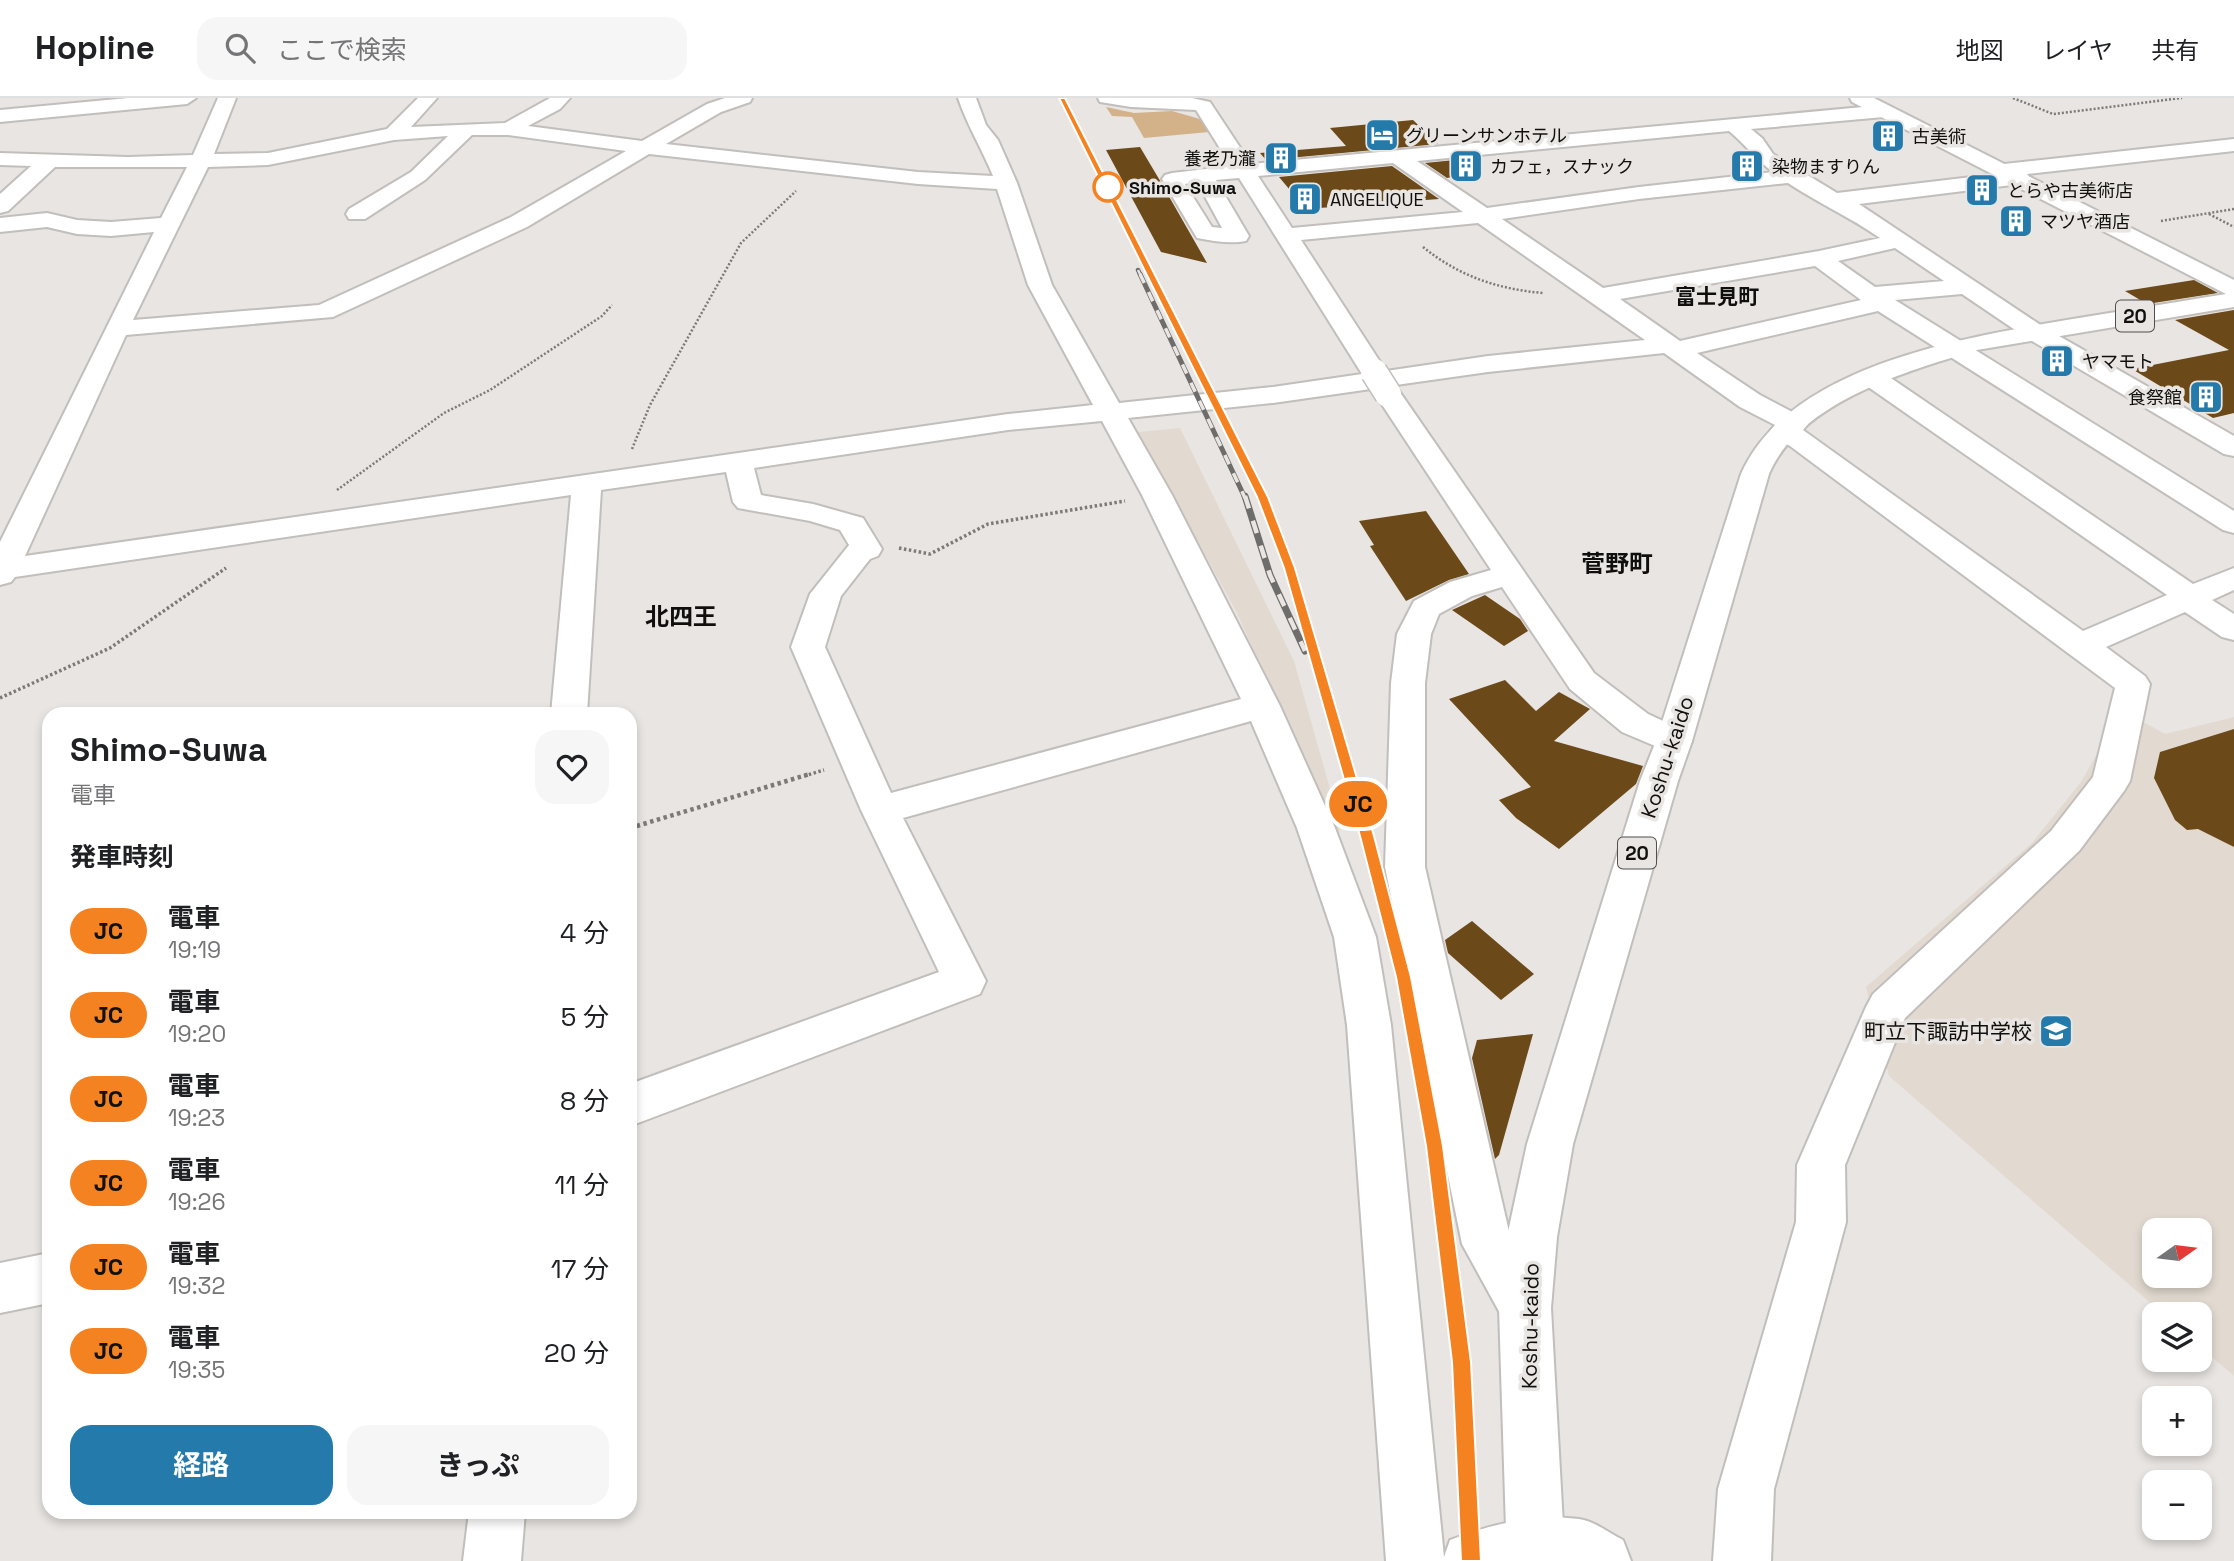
<!DOCTYPE html>
<html lang="ja">
<head>
<meta charset="utf-8">
<style>
  :root { --surface:#fff; --page:#f6f6f6; --text:#202124; --muted:#757577; --line:#e0e0e0; --accent:#247aaa }
  body { margin:0; font-family:"Space Grotesk","Noto Sans JP",sans-serif; background:var(--page); color:var(--text); height:100vh; display:flex; flex-direction:column; font-size:26px; white-space:nowrap }
  * { box-sizing:border-box; margin:0 }
  p { font-size:23px; color:var(--muted) }
  .icon { flex:none; width:38px; height:38px; fill:none; stroke:currentColor; stroke-width:2; stroke-linecap:round; stroke-linejoin:round }
  .map { position:relative; flex:1; overflow:hidden }
  .drawer { position:absolute; left:42px; top:609px; width:595px; height:812px; display:flex; flex-direction:column; background:var(--surface); border-radius:21px; box-shadow:0 4px 10px #0003 }
  .drawer>* { flex:none }
  .badge { padding:0 14px; border-radius:23px; font-size:24px; line-height:46px }
  .needle { width:46px; rotate:76deg }
  .tools { position:absolute; left:2142px; top:1120px; display:grid; gap:14px }
  .tools a { display:grid; place-items:center; width:70px; height:70px; border-radius:14px; background:var(--surface); box-shadow:0 4px 10px #0003; font-size:35px }
  .map>.badge { position:absolute; translate:-50% -50%; box-shadow:0 0 0 4px #fff }
  h2 { padding:0 28px; font-size:26px; line-height:63px }
  .round { display:grid; place-items:center; flex:none; width:74px; height:74px; border-radius:21px; background:var(--page) }
  .summary { display:flex; align-items:center; justify-content:space-between; height:119px; padding:0 28px }
  h1 { font-size:33px; font-weight:700; line-height:52px }
  .action { display:flex; gap:14px; margin-top:auto; padding:14px 28px }
  .action a { flex:1; height:80px; border-radius:21px; background:var(--accent); color:#fff; font-size:28px; font-weight:700; line-height:80px; text-align:center }
  .action a+a { background:var(--page); color:var(--text) }
  ul { padding:0; list-style:none }
  li { display:flex; align-items:center; gap:21px; height:84px; padding:0 28px }
  li div { flex:1 }
  li b { display:block; font-size:26px }
  li em { font-style:normal }
  li .badge { min-width:77px; font-weight:700; text-align:center }
  header { display:flex; align-items:center; gap:42px; box-sizing:border-box; height:98px; padding:0 35px; background:var(--surface); border-bottom:2px solid var(--line) }
  header strong { font-size:33px }
  nav { display:flex; gap:38px; margin-inline-start:auto; font-size:24px }
  .search { width:490px; height:63px; background:var(--page); display:flex; align-items:center; gap:18px; box-sizing:border-box; padding:0 24px; border-radius:21px; color:var(--muted); font-size:26px }
  .map>svg:first-child { display:block }
</style>
</head>
<body>
<header>
<strong>Hopline</strong>
<div class="search"><svg class="icon" aria-label="search" viewBox="0 0 24 24"><circle cx="10" cy="10" r="6"/><path d="M15 15l6 6"/></svg>ここで検索</div>
<nav><a>地図</a><a>レイヤ</a><a>共有</a></nav>
</header>
<div class="map">
<svg width="2234" height="1463" viewBox="0 0 2234 1463">
  <rect width="100%" height="100%" fill="#e8e5e2"/>
  <path fill="#e2dad0" fill-rule="evenodd" d="M 1180,330 L 1294,563 L 1340,726 L 1338,746 L 1237,515 L 1138,334 Z
    M 2122,612 L 2165,636 L 2234,619 L 2234,1278 L 2200,1249 L 2200,1216 L 2163,1216 L 1889,978 L 1866,889 L 2032,745 L 2081,684 ZM 2154,1132 L 2200,1132 L 2200,1178 L 2154,1178 Z"/>
  <path fill="#d3b189" d="M 1106,9 L 1134,15 L 1172,13 L 1200,21 L 1209,34 L 1144,40 L 1132,19 L 1112,18 Z"/>
  <path fill="#6b4918" d="M 1413,22 L 1438,46 L 1266,62 L 1260,55 L 1346,48 L 1330,30 Z
    M 1140,49 L 1159,81 L 1207,165 L 1161,154 L 1106,52 Z
    M 1455,62 L 1469,76 L 1447,80 L 1425,65 Z
    M 1392,68 L 1439,101 L 1306,111 L 1279,79 Z
    M 2194,182 L 2218,195 L 2147,206 L 2125,193 Z
    M 2234,212 L 2234,315 L 2213,320 L 2132,271 L 2229,252 L 2175,222 Z
    M 1426,413 L 1469,476 L 1449,482 L 1406,503 L 1370,448 L 1374,447 L 1359,423 Z
    M 1485,497 L 1520,521 L 1528,533 L 1504,548 L 1452,512 Z
    M 1505,582 L 1536,613 L 1559,594 L 1590,611 L 1554,643 L 1643,668 L 1636,686 L 1559,751 L 1516,720 L 1499,702 L 1531,689 L 1449,601 Z
    M 2234,631 L 2234,749 L 2198,731 L 2187,732 L 2175,722 L 2154,680 L 2160,654 Z
    M 1472,823 L 1534,876 L 1501,902 L 1448,855 L 1445,842 Z
    M 1533,936 L 1499,1057 L 1495,1061 L 1472,960 L 1477,942 Z"/>
  <g fill="none" stroke-linecap="round" stroke-linejoin="round">
    <g stroke="#c1bebb" stroke-width="4">
      <path id="minor" d="M 128,0 L 196,0 L 187,6 L 0,24 L 0,12 Z
        M 218,0 L 236,0 L 214,56 L 268,55 L 387,31 L 418,0 L 437,0 L 411,29 L 505,25 L 550,0 L 570,0 L 560,11 L 528,28 L 642,43 L 707,6 L 725,0 L 752,0 L 750,4 L 721,14 L 666,46 L 918,74 L 993,78 C 982,51 967,27 958,0 L 976,0 L 986,27 L 998,42 L 1017,85 L 1052,187 L 1119,305 L 1273,289 L 1362,276 L 1239,80 L 1216,82 L 1249,138 L 1246,143 C 1231,146 1212,143 1197,140 L 1194,135 L 1162,81 L 1165,77 L 1172,75 L 1231,68 L 1196,12 L 1131,9 L 1100,4 L 1098,0 L 1192,0 L 1210,4 L 1251,66 L 1884,7 L 1891,9 L 1894,13 L 1884,19 L 1751,31 L 1762,40 L 1773,56 L 1837,95 L 1997,76 L 1994,72 L 1997,68 L 2004,66 L 2234,41 L 2234,53 L 2027,76 L 2030,80 L 2027,84 L 2020,86 L 1859,106 L 2045,230 L 2234,338 L 2234,358 L 2224,356 L 2027,240 L 1962,196 L 1895,202 L 2234,413 L 2234,435 L 2223,432 L 1878,213 L 1697,255 L 1760,297 L 1804,320 L 1808,326 L 1803,332 L 2083,533 L 2167,497 L 1864,286 L 1860,280 L 1864,274 L 1873,272 L 1882,274 L 2193,486 L 2234,470 L 2234,492 L 2212,502 L 2234,516 L 2234,542 L 2222,539 L 2185,514 L 2106,549 L 2145,578 L 2150,586 L 2130,683 L 2124,693 L 2079,753 L 1905,920 L 1845,1067 L 1846,1124 L 1774,1391 L 1771,1463 L 1713,1463 L 1718,1391 L 1796,1124 L 1797,1067 L 1866,909 L 1873,896 L 2051,733 L 2093,679 L 2115,590 L 1790,348 L 1774,339 L 1770,333 L 1775,327 L 1740,309 L 1664,255 L 1488,274 L 1389,288 L 1397,290 L 1594,575 L 1648,616 L 1687,634 L 1692,643 L 1687,652 L 1674,656 L 1622,634 L 1570,591 L 1502,489 L 1472,498 L 1439,516 L 1431,536 L 1425,585 L 1425,769 L 1510,1138 L 1543,1192 L 1551,1210 L 1543,1228 L 1525,1236 L 1507,1228 L 1462,1146 L 1385,769 L 1391,585 L 1397,536 L 1414,503 L 1450,484 L 1491,472 L 1375,296 L 1379,290 L 1385,289 L 1273,305 L 1128,320 L 1172,397 L 1280,608 L 1335,730 L 1376,839 L 1391,927 L 1444,1459 L 1450,1442 C 1488,1427 1537,1415 1579,1421 C 1594,1423 1609,1435 1623,1442 L 1631,1463 L 1386,1463 L 1347,927 L 1334,839 L 1297,730 L 1251,623 L 903,720 L 986,883 L 980,896 L 630,1028 L 630,986 L 939,874 L 861,712 L 791,549 L 810,496 L 849,447 L 840,432 L 810,423 L 738,410 L 733,404 L 726,374 L 601,392 L 587,616 L 551,616 L 571,397 L 15,479 L 11,484 L 0,487 L 0,444 L 154,134 L 111,138 L 77,136 L 47,129 L 0,134 L 0,120 L 47,115 L 77,122 L 111,124 L 161,120 L 187,69 L 55,69 L 8,113 L 0,115 L 0,96 L 31,68 L 0,67 L 0,55 L 128,59 L 193,57 ZM 1729,33 C 1745,46 1756,62 1773,74 L 1639,89 L 1487,110 L 1417,63 ZM 472,37 L 508,37 L 626,53 L 511,119 L 319,207 L 133,222 L 208,69 L 268,67 L 394,42 L 448,38 L 411,74 L 349,111 L 346,116 L 349,121 L 365,121 L 425,82 ZM 649,56 L 918,86 L 997,91 L 1028,187 L 1093,307 L 1008,316 L 25,458 L 126,237 L 333,219 L 527,129 ZM 1393,65 L 1463,114 L 1292,130 L 1258,78 ZM 1197,84 L 1222,130 L 1212,129 L 1185,86 ZM 1788,85 C 1818,105 1850,119 1880,140 L 1819,153 L 1603,190 L 1502,121 L 1639,101 ZM 1478,125 L 1645,242 L 1488,258 L 1386,273 L 1301,142 ZM 1895,150 L 1944,183 L 1875,189 L 1838,163 ZM 1815,168 L 1861,202 L 1680,243 L 1620,201 ZM 1102,323 L 1142,397 L 1241,601 L 891,695 L 825,549 L 841,498 L 870,461 L 878,458 L 882,451 L 863,420 L 813,406 L 761,397 L 754,370 L 1008,332 Z
        M 49,1155 L 49,1205 L 0,1215 L 0,1165 Z
        M 469,1414 L 525,1414 L 521,1463 L 463,1463 Z"/>
    </g>
    <g stroke="#c1bebb" stroke-width="4">
      <path id="highway" d="M 1850,0 L 1874,0 L 2234,182 L 2234,209 L 1977,252 C 1908,273 1800,303 1769,376 L 1692,643 L 1678,683 L 1573,1046 L 1557,1139 L 1551,1210 L 1565,1463 L 1507,1463 L 1499,1210 L 1507,1139 L 1527,1046 L 1640,683 L 1656,643 L 1741,376 C 1790,265 1972,238 2079,220 C 2128,212 2177,204 2226,196 L 1852,4 Z"/>
    </g>
    <path stroke="#7c7a78" stroke-width="2.5" stroke-dasharray="2 2" stroke-linecap="butt" d="M 2013,0 L 2053,16 L 2182,0
      M 2209,116 L 2234,129
      M 2161,123 L 2234,111
      M 1423,149 C 1459,178 1497,191 1543,195
      M 632,351 L 650,307 L 741,145 L 796,93
      M 337,392 L 444,315 L 490,292 L 602,218 L 612,207"/>
    <path stroke="#7c7a78" stroke-width="3.5" stroke-dasharray="2.5 2.5" stroke-linecap="butt" d="M 899,450 L 930,456 L 988,426 L 1125,403
      M 0,600 L 110,550 L 226,470
      M 804,678 L 824,672"/>
    <path stroke="#7c7a78" stroke-width="4.5" stroke-dasharray="3.5 3.5" stroke-linecap="butt" d="M 630,730 L 810,676"/>
    <use href="#minor" fill="#fff" fill-rule="evenodd"/>
    <use href="#highway" fill="#fff" fill-rule="evenodd"/>
    <g stroke="#6e6d6b" stroke-width="4.5">
      <path id="rail-far4" d="M 1062,0 L 1151,178
        M 1138,172 L 1141,178"/>
    </g>
    <g stroke="#6e6d6b" stroke-width="5">
      <path id="rail-far3" d="M 1140,176 L 1245,400
        M 1150,176 L 1262,400"/>
    </g>
    <g stroke="#6e6d6b" stroke-width="7">
      <path id="rail-far2" d="M 1245,398 L 1270,477 L 1305,553
        M 1262,398 L 1289,470 L 1350,678"/>
    </g>
    <g stroke="#6e6d6b" stroke-width="8">
      <path id="rail-far1" d="M 1349,676 L 1404,879 L 1430,1027"/>
    </g>
    <g stroke="#6e6d6b" stroke-width="10">
      <path id="rail" d="M 1430,1025 L 1462,1264 L 1471,1463"/>
    </g>
    <use href="#rail-far4" stroke="#e8e5e2" stroke-width="2.5" stroke-dasharray="9" stroke-linecap="butt"/>
    <use href="#rail-far3" stroke="#e8e5e2" stroke-width="3.5" stroke-dasharray="10" stroke-linecap="butt"/>
    <use href="#rail-far2" stroke="#e8e5e2" stroke-width="4.5" stroke-dasharray="13" stroke-linecap="butt"/>
    <use href="#rail-far1" stroke="#e8e5e2" stroke-width="5" stroke-dasharray="17" stroke-linecap="butt"/>
    <use href="#rail" stroke="#e8e5e2" stroke-width="7" stroke-dasharray="21" stroke-linecap="butt"/>
    <g stroke="#c1bebb" stroke-width="29" stroke-linecap="butt">
      <path id="minor-bridge" d="M 1374,274 L 1388,296"/>
    </g>
    <use href="#minor-bridge" stroke="#fff" stroke-width="26"/>
  </g>
  <path fill="#f58220" stroke="#fff" stroke-width="2" d="M 1059,0 L 1065,0 L 1268,399 L 1295,470 L 1374,738 L 1411,879 L 1443,1048 L 1471,1264 L 1481,1463 L 1461,1463 L 1452,1264 L 1426,1048 L 1396,879 L 1360,738 L 1284,470 L 1257,399 Z"/>
  <defs>
    <g id="hotel-square" transform="scale(1.75)"><rect x="-9" y="-9" width="18" height="18" rx="4" fill="#247aaa" stroke="#e8e5e2"/><path d="M-6-4.5h1.5V1H6V5H4.5V3h-9V5H-6ZM-4 0a1.8 1.8 0 1 1 3.6 0ZM.5 0V-2.5h3Q6-2.5 6 0Z" fill="#fff"/></g>
    <g id="building-square" transform="scale(1.75)"><rect x="-9" y="-9" width="18" height="18" rx="4" fill="#247aaa" stroke="#e8e5e2"/><path d="M-4-6H4V6H1V3H-1V6H-4ZM-2.5-4.3h1.7v1.8h-1.7ZM.8-4.3h1.7v1.8H.8ZM-2.5-1h1.7V.8h-1.7ZM.8-1h1.7V.8H.8Z" fill="#fff"/></g>
    <g id="school-square" transform="scale(1.75)"><rect x="-9" y="-9" width="18" height="18" rx="4" fill="#247aaa" stroke="#e8e5e2"/><path d="M0-5L7-2L0 1L-7-2ZM-4 1L0 2.5L4 1V4Q0 6-4 4Z" fill="#fff"/></g>
  </defs>
  <g fill-rule="evenodd">
    <use href="#hotel-square" x="1382" y="37"/>
    <use href="#building-square" x="1888" y="38"/>
    <use href="#building-square" x="1281" y="60"/>
    <use href="#building-square" x="1466" y="68"/>
    <use href="#building-square" x="1747" y="68"/>
    <use href="#building-square" x="1982" y="92"/>
    <use href="#building-square" x="1305" y="101"/>
    <use href="#building-square" x="2016" y="123"/>
    <use href="#building-square" x="2057" y="263"/>
    <use href="#building-square" x="2206" y="299"/>
    <use href="#school-square" x="2056" y="933"/>
  </g>
  <circle fill="#fff" stroke="#f58220" stroke-width="3.5" cx="1108" cy="89" r="14"/>
  <g text-anchor="middle" dominant-baseline="central" stroke-width="7" stroke-linejoin="round" paint-order="stroke">
    <g font-size="18" fill="#100f0e" stroke="#e8e5e2" text-anchor="start">
      <text x="1406" y="37">グリーンサンホテル</text>
      <text x="1912" y="38">古美術</text>
      <text x="1256" y="60" text-anchor="end">養老乃瀧</text>
      <text x="1490" y="68">カフェ，スナック</text>
      <text x="1772" y="68">染物ますりん</text>
      <text x="2007" y="92">とらや古美術店</text>
      <text x="1330" y="101">ANGELIQUE</text>
      <text x="2040" y="123">マツヤ酒店</text>
      <text x="2082" y="263">ヤマモト</text>
      <text x="2182" y="299" text-anchor="end">食祭館</text>
    </g>
    <g font-size="18" font-weight="bold" fill="#100f0e" stroke="#e8e5e2" text-anchor="start">
      <text x="1129" y="89">Shimo-Suwa</text>
    </g>
    <g fill="#e8e5e2" stroke="#514f4e" stroke-width="2">
      <rect x="2116" y="202.5" width="38" height="31" rx="5"/>
      <rect x="1618" y="739.5" width="38" height="31" rx="5"/>
    </g>
    <g font-size="19" font-weight="bold" fill="#100f0e">
      <text x="2135" y="218">20</text>
      <text x="1637" y="755">20</text>
    </g>
    <g font-size="21" font-weight="bold" fill="#100f0e" stroke="#e8e5e2">
      <text x="1717" y="198">富士見町</text>
    </g>
    <g font-size="21" fill="#100f0e" stroke="#e8e5e2">
      <text transform="translate(1667 659) rotate(-72)">Koshu-kaido</text>
      <text transform="translate(1530 1228) rotate(-89)">Koshu-kaido</text>
    </g>
    <g font-size="21" fill="#100f0e" stroke="#e8e5e2" text-anchor="end">
      <text x="2032" y="933">町立下諏訪中学校</text>
    </g>
    <g font-size="24" font-weight="bold" fill="#100f0e" stroke="#e8e5e2">
      <text x="1617" y="465">菅野町</text>
      <text x="681" y="518">北四王</text>
    </g>
  </g>
</svg>
<div class="tools">
<a><svg class="needle" viewBox="-14 -14 28 28"><path d="M0-13l5 13h-10z" fill="#e53935"/><path d="M0 13l5-13h-10z" fill="#757577"/></svg></a>
<a><svg class="icon" aria-label="layers" viewBox="0 0 24 24"><path d="M12 4l9 5-9 5-9-5zM3 14l9 5 9-5"/></svg></a>
<a>+</a>
<a>−</a>
</div>
<b class="badge" style="left:1358px;top:706px;background:#f58220;color:#111">JC</b>
<section class="drawer">
<div class="summary"><div><h1>Shimo-Suwa</h1><p>電車</p></div><a class="round"><svg class="icon" aria-label="heart" viewBox="0 0 24 24"><path d="M12 20l-8-8c-3-5 5-10 8-4 3-6 11-1 8 4z"/></svg></a></div>
<h2>発車時刻</h2>
<ul>
<li><span class="badge" style="background:#f58220;color:#111">JC</span><div><b>電車</b><p>19:19</p></div><em>4 分</em></li>
<li><span class="badge" style="background:#f58220;color:#111">JC</span><div><b>電車</b><p>19:20</p></div><em>5 分</em></li>
<li><span class="badge" style="background:#f58220;color:#111">JC</span><div><b>電車</b><p>19:23</p></div><em>8 分</em></li>
<li><span class="badge" style="background:#f58220;color:#111">JC</span><div><b>電車</b><p>19:26</p></div><em>11 分</em></li>
<li><span class="badge" style="background:#f58220;color:#111">JC</span><div><b>電車</b><p>19:32</p></div><em>17 分</em></li>
<li><span class="badge" style="background:#f58220;color:#111">JC</span><div><b>電車</b><p>19:35</p></div><em>20 分</em></li>
</ul>
<div class="action"><a>経路</a><a>きっぷ</a></div>
</section>
</div>
</body>
</html>
